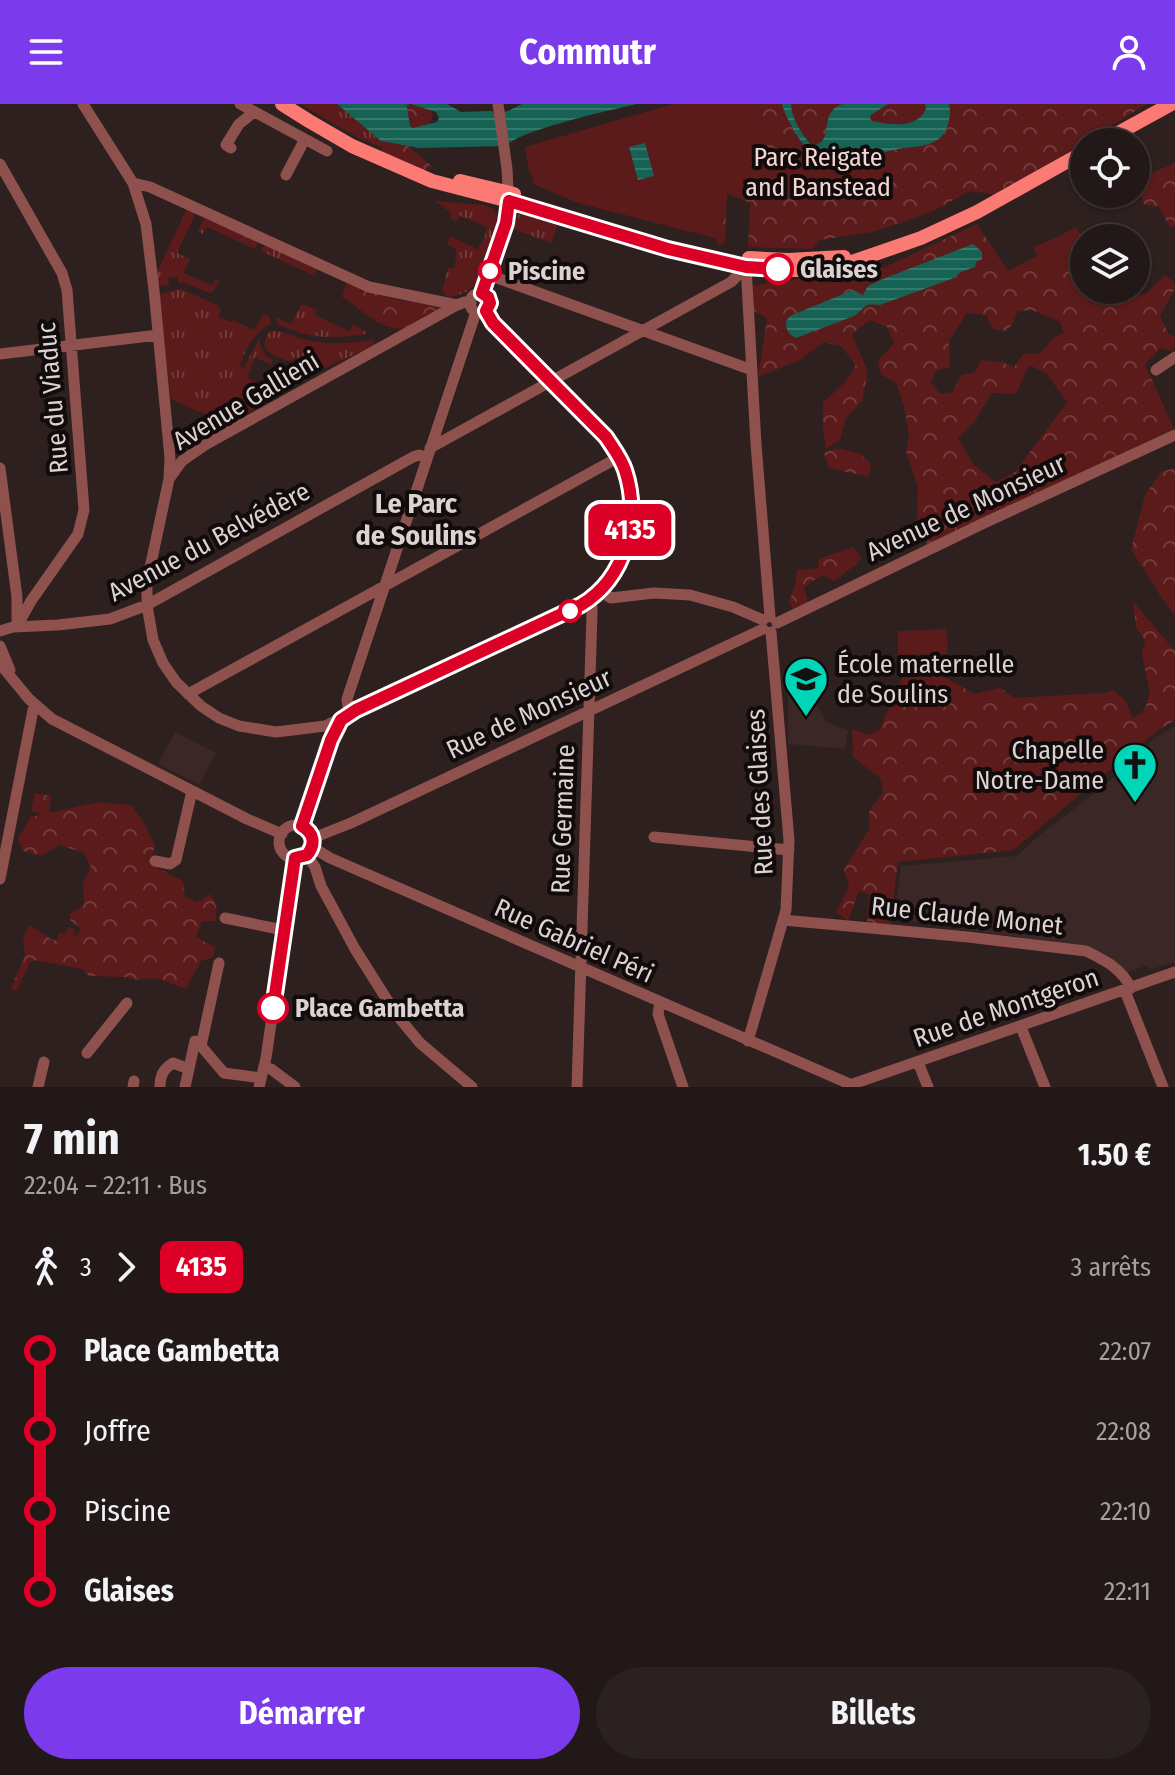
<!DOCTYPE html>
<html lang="fr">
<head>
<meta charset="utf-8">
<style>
  :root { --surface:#221817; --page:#2a2120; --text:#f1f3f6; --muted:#a2a0a1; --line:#3f3736; --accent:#7c3aed }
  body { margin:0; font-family:"Fira Sans Condensed",sans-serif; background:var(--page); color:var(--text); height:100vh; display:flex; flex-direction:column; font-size:30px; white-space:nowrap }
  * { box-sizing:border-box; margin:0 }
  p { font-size:26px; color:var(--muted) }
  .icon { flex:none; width:44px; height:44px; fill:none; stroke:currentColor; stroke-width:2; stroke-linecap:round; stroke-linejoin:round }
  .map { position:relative; height:983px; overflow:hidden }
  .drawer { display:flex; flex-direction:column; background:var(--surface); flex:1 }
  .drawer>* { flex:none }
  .badge { padding:0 16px; border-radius:12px; font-size:28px; line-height:52px }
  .buttons { position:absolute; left:1070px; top:24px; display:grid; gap:16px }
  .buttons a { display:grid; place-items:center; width:80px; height:80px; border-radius:50%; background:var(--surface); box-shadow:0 2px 6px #0004,0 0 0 2px var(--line); font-size:40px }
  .map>.badge { position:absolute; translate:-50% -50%; box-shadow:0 0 0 4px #fff }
  .legs { display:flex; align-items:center; gap:12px; height:88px; padding:0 24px; font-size:26px }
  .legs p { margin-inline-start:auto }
  .head { display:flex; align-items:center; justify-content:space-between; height:136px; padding:0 24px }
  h1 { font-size:44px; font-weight:700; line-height:60px }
  .action { display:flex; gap:16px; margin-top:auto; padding:16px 24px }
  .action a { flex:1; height:92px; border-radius:48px; background:var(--accent); color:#fff; font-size:32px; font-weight:700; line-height:92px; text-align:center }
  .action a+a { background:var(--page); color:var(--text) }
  ul { padding:0 24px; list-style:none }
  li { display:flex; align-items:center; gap:28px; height:80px; font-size:30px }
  li i { display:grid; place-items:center; width:12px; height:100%; margin:0 10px; background:currentColor }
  li i::after { content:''; width:20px; height:20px; margin:-10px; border:6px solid; border-radius:50%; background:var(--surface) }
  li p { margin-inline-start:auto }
  li:first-child i { background:linear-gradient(#0000 50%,currentColor 0) }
  li:last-child i { background:linear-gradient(currentColor 50%,#0000 0) }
  header { display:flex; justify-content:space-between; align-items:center; height:104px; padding:0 24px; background:var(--accent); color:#fff; font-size:36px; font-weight:700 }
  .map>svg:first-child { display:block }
</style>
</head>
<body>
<header><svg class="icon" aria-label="menu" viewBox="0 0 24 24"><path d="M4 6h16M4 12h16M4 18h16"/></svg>Commutr<svg class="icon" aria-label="person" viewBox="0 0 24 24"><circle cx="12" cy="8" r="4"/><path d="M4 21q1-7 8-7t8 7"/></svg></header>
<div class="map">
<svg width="1175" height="983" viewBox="0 0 1175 983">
  <defs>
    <pattern id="grass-tufts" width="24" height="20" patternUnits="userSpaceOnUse" patternTransform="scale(2)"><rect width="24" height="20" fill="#5a1b1a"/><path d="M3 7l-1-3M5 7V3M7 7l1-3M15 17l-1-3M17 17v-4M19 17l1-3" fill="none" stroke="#713b3a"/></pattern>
    <pattern id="forest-crowns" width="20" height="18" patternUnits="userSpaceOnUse" patternTransform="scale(2)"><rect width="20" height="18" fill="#5a1b1a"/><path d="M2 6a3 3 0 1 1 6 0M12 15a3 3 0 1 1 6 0" fill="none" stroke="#713b3a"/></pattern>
    <pattern id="water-rules" width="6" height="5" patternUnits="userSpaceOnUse" patternTransform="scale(2)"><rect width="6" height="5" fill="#166356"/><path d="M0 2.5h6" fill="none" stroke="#37786d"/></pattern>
  </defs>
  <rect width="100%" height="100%" fill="#2d201f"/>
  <path fill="#3b2725" d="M 813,577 L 814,594 L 826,618 L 848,626 L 845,645 L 788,640 L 788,578 Z
    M 1175,622 L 1175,858 L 1152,865 L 1145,862 L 1127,868 L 1079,842 L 894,815 L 901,762 L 1017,752 L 1037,733 L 1104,682 L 1156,633 Z
    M 175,628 L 216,649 L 199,681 L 158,660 Z"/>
  <path fill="url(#grass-tufts)" d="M 300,0 L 337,0 L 381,37 L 381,43 L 357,33 Z
    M 435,97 L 484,101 L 492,104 L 500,113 C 494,129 485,167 476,179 C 470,188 459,192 449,193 L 442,187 L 448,164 L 455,164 L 456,145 L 448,141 L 449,132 L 477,145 L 484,135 L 487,123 L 460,112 L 456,117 L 450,114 L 451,109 Z
    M 187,105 L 194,108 L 195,111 L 177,149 L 190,155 L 184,169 L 212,181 L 215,175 L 219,177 L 213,188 L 210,189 L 185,179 L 179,179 L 177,173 L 168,174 L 169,181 L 160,182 L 158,180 L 157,168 Z
    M 524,109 L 558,119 L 552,139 L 513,125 L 518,111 Z
    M 204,114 L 259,137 L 255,145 L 207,123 L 203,130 L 198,127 Z
    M 264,140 L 317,165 L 315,172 L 261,147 Z
    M 181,185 L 217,201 L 221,206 L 218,213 L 231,218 L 233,216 L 254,226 L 264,209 L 269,212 L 271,219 C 254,230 245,244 240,263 L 244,264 L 259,235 C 261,245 263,251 273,256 L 271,261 L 255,253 L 247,274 L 273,287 L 276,284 L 283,265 L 288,263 L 291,270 L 288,280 L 292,283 L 228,321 L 171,295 L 158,190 Z
    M 302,200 L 317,206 L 315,211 L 349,227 L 353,221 L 366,227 L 366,230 C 346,233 325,235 305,230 C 296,228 288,224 279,221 L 275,213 L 291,220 Z
    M 275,227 C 286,228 296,234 306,236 C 328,241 350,239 372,236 L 375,241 L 323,265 L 295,253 L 291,258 C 276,252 256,248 269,228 Z"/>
  <path fill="url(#forest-crowns)" fill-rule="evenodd" d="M 414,0 L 431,6 L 433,10 L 429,21 L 409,30 L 406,1 Z
    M 754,0 L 1147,0 L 997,91 L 970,87 L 933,107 L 904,118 L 872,128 L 820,136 L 812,145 L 748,143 L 750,99 L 727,89 L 725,139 L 717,141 L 717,84 Z
    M 390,33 L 408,42 L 433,63 L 423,66 L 382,50 L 381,37 Z
    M 1175,59 L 1175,123 L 1169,122 L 1159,103 L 1144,100 L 1139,85 L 1147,71 Z
    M 977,120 L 1008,167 L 1035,153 L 1084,136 L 1084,186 L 1113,186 L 1120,199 L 1129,193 L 1146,190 L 1165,171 L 1175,179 L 1175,184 L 1160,213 L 1169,230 L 1175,233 L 1175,242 L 1171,247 L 1161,244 L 1145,260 L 1174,325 L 927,442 L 926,435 L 930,429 L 929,424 L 921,427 L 917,416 L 918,383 L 906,348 L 909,330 L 904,303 L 897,280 L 881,270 L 878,257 L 894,239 L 887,223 L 870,216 L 852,230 L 868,268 L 862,297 L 846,314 L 840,336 L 826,345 L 823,326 L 823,299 L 846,277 L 856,261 L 841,242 L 824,238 L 800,256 L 758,273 L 767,214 L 752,206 L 750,182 L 885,163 ZM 1032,206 L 1060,218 L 1064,229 L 1054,233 L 1040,250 L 1023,250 L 1014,263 L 1002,258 L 981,256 L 975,268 L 961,271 L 953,288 L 940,290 L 931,278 L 936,267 L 950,263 L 949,237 L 967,209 L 986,211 L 993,225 L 1005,227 L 1012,221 L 1018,207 ZM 1029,261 L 1046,269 L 1067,298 L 1015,368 L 996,378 L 973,360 L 958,334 L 975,317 L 992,289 L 1016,290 Z
    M 347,178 L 376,190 L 399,196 L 444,202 C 434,209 422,219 411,223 C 384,232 363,205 342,193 Z
    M 836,344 L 861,350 L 871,360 L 869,373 L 829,364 L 824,349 Z
    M 1175,364 L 1175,511 L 1161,493 L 1131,445 L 1145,391 L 1161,368 Z
    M 853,443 L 861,453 L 858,459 L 834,477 L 822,471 L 804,483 L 808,498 L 793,505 L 789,499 L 795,481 L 797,466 L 818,464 L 819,455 Z
    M 1133,497 L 1175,547 L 1175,616 L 1157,627 L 1013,746 L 898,758 L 890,821 L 867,820 L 869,790 L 859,787 L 848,817 L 836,808 L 849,782 L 844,766 L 869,725 L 869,707 L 883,689 L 881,675 L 853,653 L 852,625 L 869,631 L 880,625 L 902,573 L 935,567 L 974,590 L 1000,584 L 1015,594 L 1103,589 L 1113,586 L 1125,596 L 1133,615 L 1145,605 L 1150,589 L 1142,550 L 1145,537 L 1136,523 Z
    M 35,689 L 51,692 L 49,709 L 99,698 L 131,701 L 143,717 L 155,741 L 150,760 L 183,777 L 185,793 L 197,798 L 211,790 L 217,805 L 215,817 L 202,817 L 196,833 L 215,843 L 213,853 L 201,857 L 186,885 L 156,874 L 138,876 L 125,873 L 89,872 L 82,865 L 33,856 L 29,860 L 17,887 L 11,885 L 25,851 L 23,834 L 30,821 L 51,835 L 57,837 L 59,828 L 66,830 L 68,823 L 75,825 L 73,835 L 81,825 L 70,816 L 70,810 L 84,801 L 83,779 L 91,763 L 84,749 L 59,741 L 42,752 L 23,747 L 18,734 L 31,713 L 43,710 L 31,707 Z"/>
  <path fill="#5a1b1a" d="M 673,0 L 761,0 L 758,38 L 751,37 L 751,89 L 723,88 L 722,136 L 578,99 L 533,80 L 532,70 L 529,69 L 525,43 Z
    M 1077,123 L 1084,138 L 1084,144 L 1043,164 L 1033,144 Z
    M 947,525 L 948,550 L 898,551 L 898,527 Z"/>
  <path fill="url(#water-rules)" fill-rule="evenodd" d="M 337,0 L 447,0 L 461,8 L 492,7 L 494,10 L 508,7 L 522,0 L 637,0 C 611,6 520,26 506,42 L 419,44 L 381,37 ZM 411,0 L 436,8 L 439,14 L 437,18 L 413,24 L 410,22 L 407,3 L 407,1 Z
    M 782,0 L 791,0 C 791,14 802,30 811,41 C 837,41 816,8 843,0 C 852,0 878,0 888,0 L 871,11 L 870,14 L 872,17 C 891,21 915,25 926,6 L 925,0 L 949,0 C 952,10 948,27 940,34 C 928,44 913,42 898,45 C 860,53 825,76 798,33 C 792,23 785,12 782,0 Z
    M 645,39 L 654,72 L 638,76 L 629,43 Z
    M 973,140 L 982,148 L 982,155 L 976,158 L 975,163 L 961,168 L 954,174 L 880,201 C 860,199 868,203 854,212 L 796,234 C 788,230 786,226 786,217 L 790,212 L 853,186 L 863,191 L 868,182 L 883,175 Z"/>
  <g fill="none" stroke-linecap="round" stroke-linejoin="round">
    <path stroke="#8f514d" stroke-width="11" d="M 83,0 L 133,79 L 146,120 L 154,186 L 170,354 L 169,374
      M 240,0 L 327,47
      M 231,44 L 226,41 L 239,20 L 254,8
      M 0,60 L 62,169 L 67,186 L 84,406 L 78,430 L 31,497 L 17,522
      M 286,71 L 305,35
      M 133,79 L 150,83 L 369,183 L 457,201
      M 746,162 L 756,340 L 770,513
      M 489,171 L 752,266
      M 482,189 L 509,105 L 507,65 L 498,0
      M470 199a10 10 0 1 1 20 0a10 10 0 1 1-20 0Z
      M 471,199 L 465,198 L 457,201 L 205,341 L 182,357 L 169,375 L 147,478 L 147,501 L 153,536 L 163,559 L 176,578 L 201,602 L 219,614 L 239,622 L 276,628 L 325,622 L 581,501 C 625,474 641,415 625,366 C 621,354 613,344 606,333 L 493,219 L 486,207
      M 0,250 L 158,231
      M 1156,266 L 1175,253
      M 430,344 L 731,178 L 746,163
      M 0,364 L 17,493 L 17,518
      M 600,487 L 611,494 L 654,489 L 690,491 L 733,503 L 763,516
      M 777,519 L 984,419 L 1175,331
      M 0,527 L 13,523 L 58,521 L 110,515 L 147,501 L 413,353 L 419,351 L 427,353
      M 0,542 L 10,566
      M 0,560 L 29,595 L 52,615 L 247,715 L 282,730
      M 188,590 L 619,353
      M 349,611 L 347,595 L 476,208
      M279 738a17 17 0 1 1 34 0a17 17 0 1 1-34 0Z
      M 302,722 L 331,636 L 341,616
      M 654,733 L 789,746
      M 313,734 L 351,719 L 763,525
      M 312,743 L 330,754 L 852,981
      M 307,751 L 315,763 L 321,782 L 355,845 L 396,910 L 420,939 L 472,983
      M 155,757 L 170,760 L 176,756 L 192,687
      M 0,775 L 33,606 L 36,602
      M 225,814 L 283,826
      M 783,816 L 968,833 L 1086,847 C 1106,857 1121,864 1131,884
      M 219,859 L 201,942 L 224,969 L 261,974
      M 1125,887 L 1163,983
      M 660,898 L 658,910 L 683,983
      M 1021,923 L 1045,983
      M 748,937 L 786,806 L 789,736 L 771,528
      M 87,949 L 127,899
      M 918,958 L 928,983
      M 264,963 L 271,965 L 295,983
      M 847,982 L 1175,868
      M 38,983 L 44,958
      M 133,983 L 134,977
      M 160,983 C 160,972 163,965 173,959 L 189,965
      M 185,983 L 195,937 L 201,942
      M 259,983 L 266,954 L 295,754
      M 577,983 L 592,510 L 592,503 L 588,497"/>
    <path stroke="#fb7a74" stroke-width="14" d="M 282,0 L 309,17 L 352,42 L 432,77 L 509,97 L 668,145 L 746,163 L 769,165 L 796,166 L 826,164 L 849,159 L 921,134 L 977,108 L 1084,48
      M 1102,38 L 1171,0
      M 460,77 L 514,90
      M 749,154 L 788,156 L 844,153"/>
  </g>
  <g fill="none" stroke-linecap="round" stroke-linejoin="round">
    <g stroke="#fff" stroke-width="18">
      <path id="line-1" d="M 273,904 L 295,754 L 307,751 C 316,740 314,729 302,722 L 331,636 L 341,616 L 356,606 L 581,501 C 626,474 641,415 625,366 C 621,354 613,344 606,333 L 493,219 L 486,207 L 490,199 L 488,193 L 482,189 L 506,119 L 509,97 L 668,145 L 746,163 L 778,165"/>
    </g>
    <use href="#line-1" stroke="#dd0026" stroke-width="12"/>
  </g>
  <defs>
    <g id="school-pin" transform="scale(2.3)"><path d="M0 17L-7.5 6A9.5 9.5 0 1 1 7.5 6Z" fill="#00d5b7" stroke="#110b0b"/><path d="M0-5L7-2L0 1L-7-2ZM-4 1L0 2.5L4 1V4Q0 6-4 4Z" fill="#111"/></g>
    <g id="church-pin" transform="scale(2.3)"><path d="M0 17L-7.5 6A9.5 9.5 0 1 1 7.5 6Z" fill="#00d5b7" stroke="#110b0b"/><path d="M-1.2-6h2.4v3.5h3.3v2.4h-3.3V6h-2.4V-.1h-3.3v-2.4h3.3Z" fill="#111"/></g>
  </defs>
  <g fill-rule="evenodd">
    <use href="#school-pin" x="806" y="575"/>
    <use href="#church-pin" x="1135" y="661"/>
  </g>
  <g fill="#fff" stroke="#dd0026" stroke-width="4">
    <circle cx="778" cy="165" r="14"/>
    <circle cx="490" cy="167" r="10"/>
    <circle cx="570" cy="507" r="10"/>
    <circle cx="273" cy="904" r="14"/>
  </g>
  <g text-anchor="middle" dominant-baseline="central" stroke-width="8" stroke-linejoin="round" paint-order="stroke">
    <g font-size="26" fill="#f2d6d3" stroke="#110b0b">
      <text x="818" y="53">Parc Reigate<tspan x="818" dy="30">and Banstead</tspan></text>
    </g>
    <g font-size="26" font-weight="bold" fill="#dbd2d1" stroke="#110b0b" text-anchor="start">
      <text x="800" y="165">Glaises</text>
      <text x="508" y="167">Piscine</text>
      <text x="295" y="904">Place Gambetta</text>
    </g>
    <g font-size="26" fill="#dbd2d1" stroke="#110b0b">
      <text transform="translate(53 294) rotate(-95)">Rue du Viaduc</text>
      <text transform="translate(246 297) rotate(-31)">Avenue Gallieni</text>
      <text transform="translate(966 404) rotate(-25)">Avenue de Monsieur</text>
      <text transform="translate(209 438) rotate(-28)">Avenue du Belvédère</text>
      <text transform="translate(529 610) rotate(-25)">Rue de Monsieur</text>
      <text transform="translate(760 688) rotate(-93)">Rue des Glaises</text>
      <text transform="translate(563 715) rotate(-88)">Rue Germaine</text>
      <text transform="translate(967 812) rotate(6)">Rue Claude Monet</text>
      <text transform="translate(574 837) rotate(24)">Rue Gabriel Péri</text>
      <text transform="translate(1006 904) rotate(-19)">Rue de Montgeron</text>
    </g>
    <g font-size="26" fill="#dbd2d1" stroke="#110b0b" text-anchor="start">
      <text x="837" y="560">École maternelle<tspan x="837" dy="30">de Soulins</tspan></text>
      <text x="1104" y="646" text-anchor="end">Chapelle<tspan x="1104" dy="30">Notre-Dame</tspan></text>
    </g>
    <g font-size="28" font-weight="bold" fill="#dbd2d1" stroke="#110b0b">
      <text x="416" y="399">Le Parc<tspan x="416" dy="32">de Soulins</tspan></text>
    </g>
  </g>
</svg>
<div class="buttons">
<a><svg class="icon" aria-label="locate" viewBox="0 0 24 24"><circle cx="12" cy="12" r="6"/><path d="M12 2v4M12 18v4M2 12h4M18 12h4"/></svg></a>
<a><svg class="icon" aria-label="layers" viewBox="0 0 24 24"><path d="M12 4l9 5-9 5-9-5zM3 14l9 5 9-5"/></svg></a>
</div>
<b class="badge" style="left:630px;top:426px;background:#dd0026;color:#fff">4135</b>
</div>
<section class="drawer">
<div class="head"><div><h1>7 min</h1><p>22:04 – 22:11 · Bus</p></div><b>1.50 €</b></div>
<div class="legs"><svg class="icon" aria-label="walk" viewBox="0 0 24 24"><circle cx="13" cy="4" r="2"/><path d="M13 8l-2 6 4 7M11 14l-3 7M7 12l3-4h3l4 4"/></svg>3<svg class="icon" aria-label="forward" viewBox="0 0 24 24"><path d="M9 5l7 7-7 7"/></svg><b class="badge" style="background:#dd0026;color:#fff">4135</b><p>3 arrêts</p></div>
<ul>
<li><i style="color:#dd0026"></i><b>Place Gambetta</b><p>22:07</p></li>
<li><i style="color:#dd0026"></i><span>Joffre</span><p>22:08</p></li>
<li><i style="color:#dd0026"></i><span>Piscine</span><p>22:10</p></li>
<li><i style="color:#dd0026"></i><b>Glaises</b><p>22:11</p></li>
</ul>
<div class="action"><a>Démarrer</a><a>Billets</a></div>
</section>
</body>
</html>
